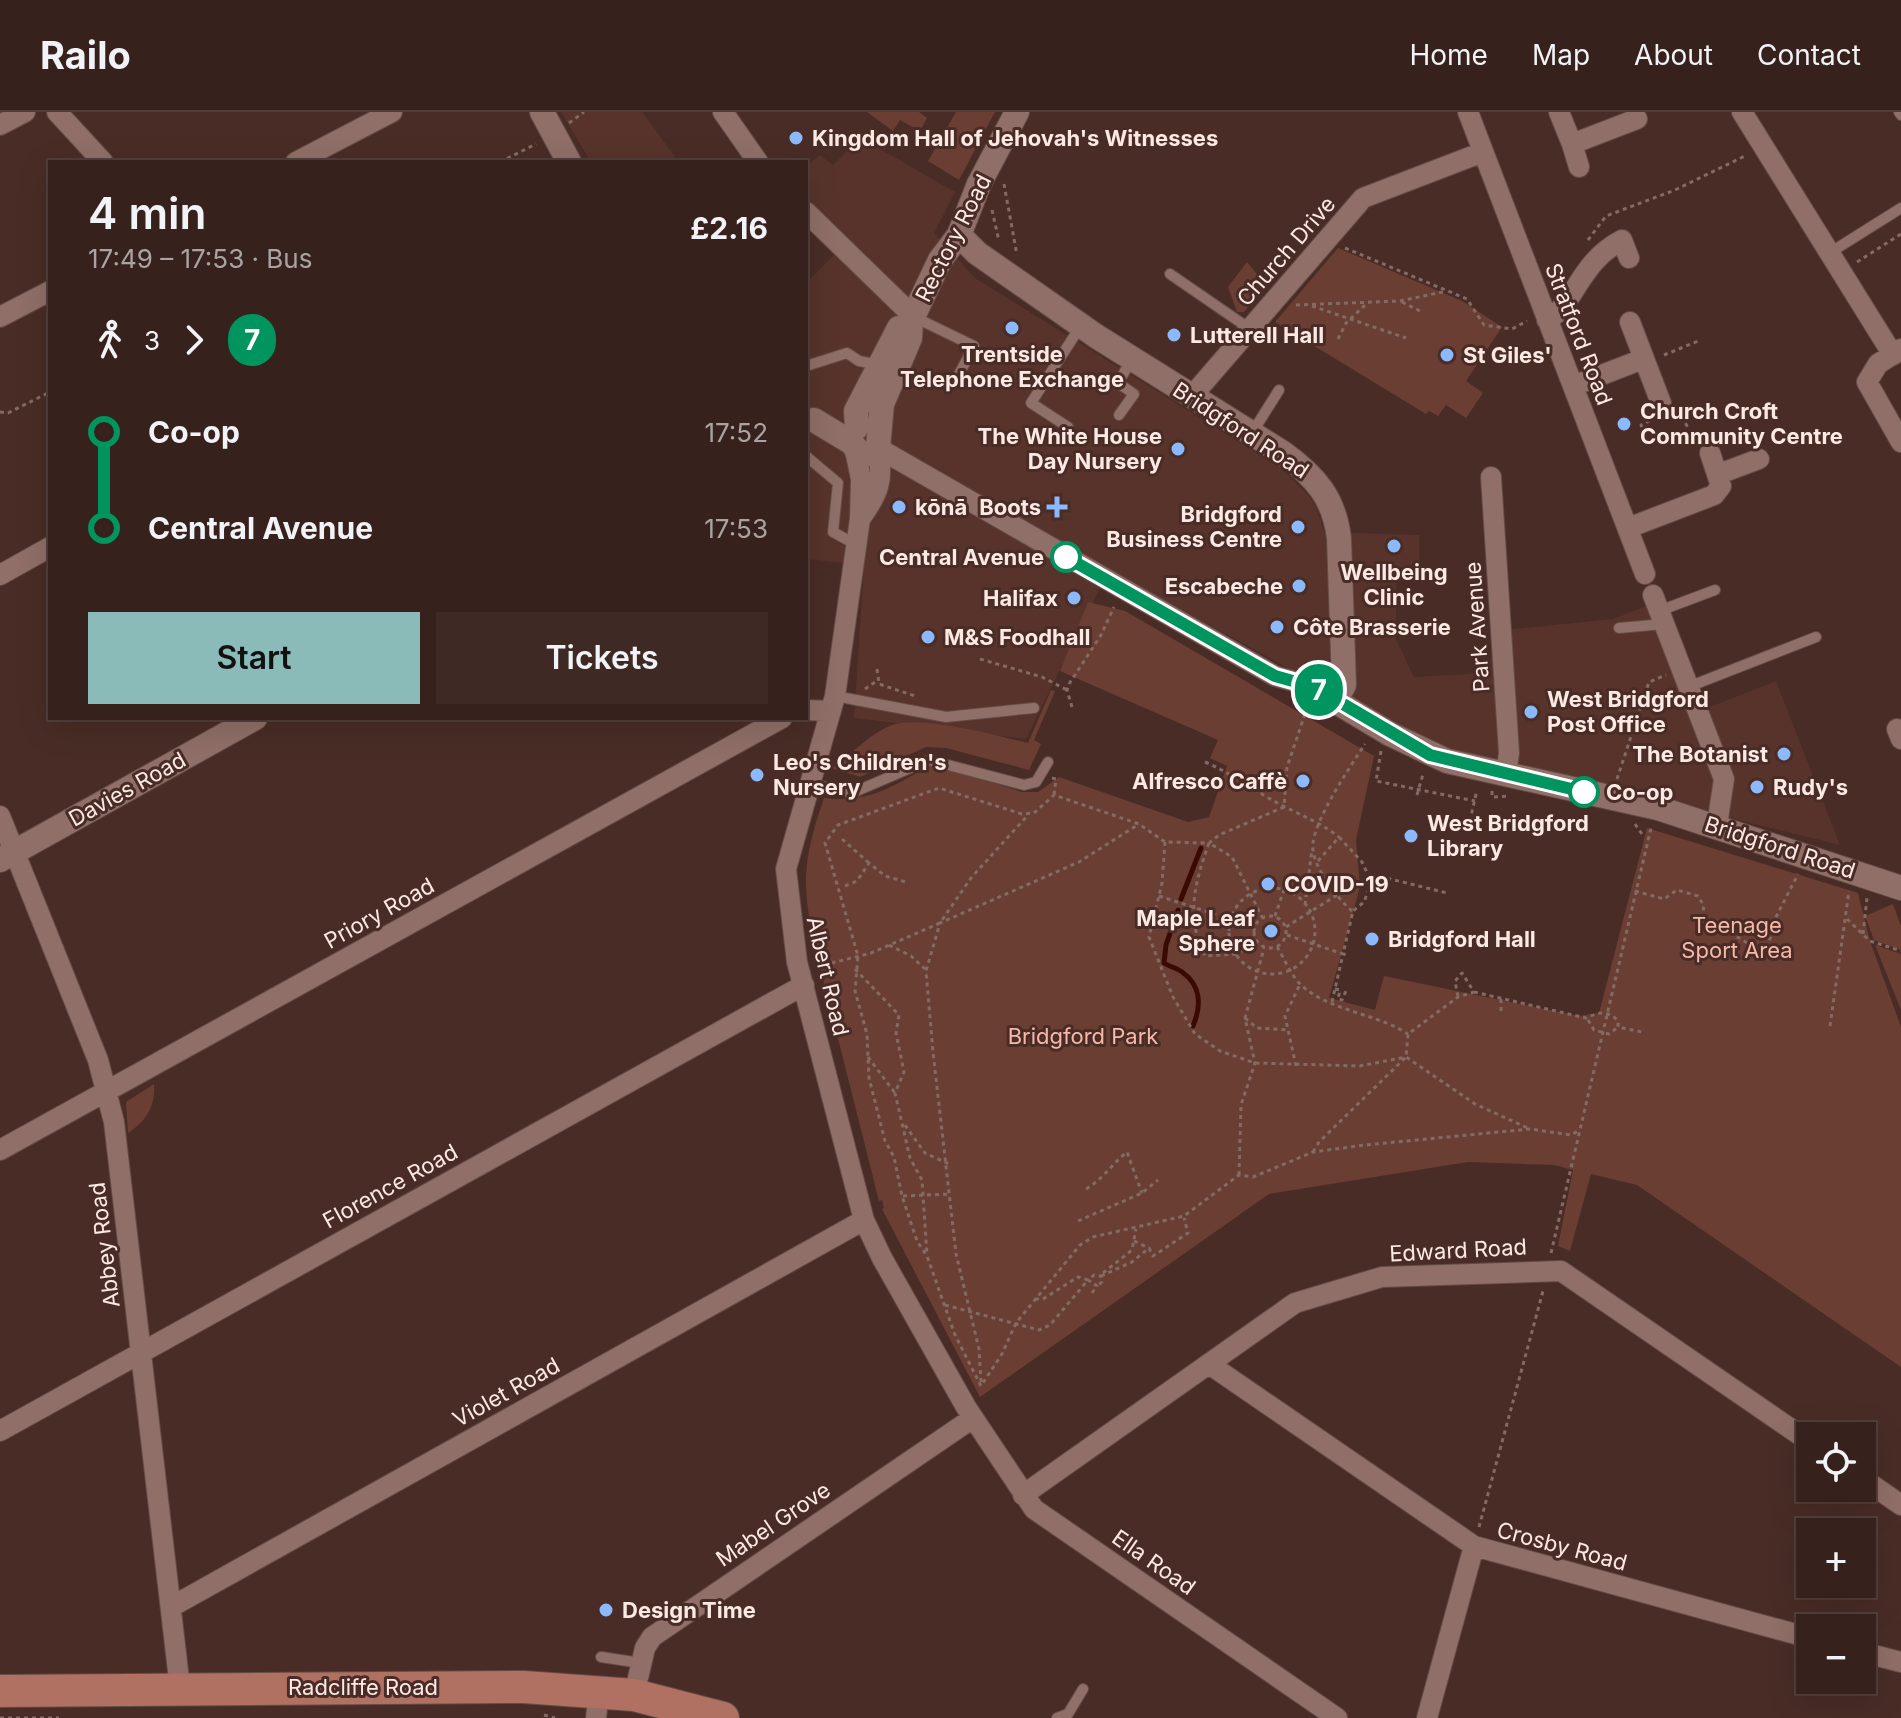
<!DOCTYPE html>
<html lang="en">
<head>
<meta charset="utf-8">
<style>
  :root { --surface:#37211c; --page:#3e2925; --text:#f1f3f6; --muted:#aaa3a3; --line:#513e3b; --accent:#8bbbb9 }
  body { margin:0; font-family:Inter,sans-serif; background:var(--page); color:var(--text); height:100vh; display:flex; flex-direction:column; font-size:30px; white-space:nowrap }
  * { box-sizing:border-box; margin:0 }
  p { font-size:26px; color:var(--muted) }
  .icon { flex:none; width:44px; height:44px; fill:none; stroke:currentColor; stroke-width:2; stroke-linecap:round; stroke-linejoin:round }
  .map { position:relative; flex:1; overflow:hidden }
  .side { position:absolute; left:48px; top:48px; width:760px; height:560px; display:flex; flex-direction:column; background:var(--surface); border-radius:0px; box-shadow:0 8px 32px #0002,0 0 0 2px var(--line) }
  .side>* { flex:none }
  .badge { padding:0 16px; border-radius:26px; font-size:28px; line-height:52px }
  .buttons { position:absolute; left:1796px; top:1310px; display:grid; gap:16px }
  .buttons a { display:grid; place-items:center; width:80px; height:80px; border-radius:0px; background:var(--surface); box-shadow:0 8px 32px #0002,0 0 0 2px var(--line); font-size:40px }
  .map>.badge { position:absolute; translate:-50% -50%; box-shadow:0 0 0 4px #fff }
  .legs { display:flex; align-items:center; gap:12px; height:88px; padding:0 40px; font-size:26px }
  .legs p { margin-inline-start:auto }
  .overview { display:flex; align-items:center; justify-content:space-between; height:136px; padding:0 40px }
  h1 { font-size:44px; font-weight:600; line-height:60px }
  .button { display:flex; gap:16px; margin-top:auto; padding:16px 40px }
  .button a { flex:1; height:92px; border-radius:0px; background:var(--accent); color:#111; font-size:32px; font-weight:600; line-height:92px; text-align:center }
  .button a+a { background:var(--page); color:var(--text) }
  ul { padding:0 40px; list-style:none }
  li { display:flex; align-items:center; gap:28px; height:96px; font-size:30px }
  li i { display:grid; place-items:center; width:12px; height:100%; margin:0 10px; background:currentColor }
  li i::after { content:''; width:20px; height:20px; margin:-10px; border:6px solid; border-radius:50%; background:var(--surface) }
  li p { margin-inline-start:auto }
  li:first-child i { background:linear-gradient(#0000 50%,currentColor 0) }
  li:last-child i { background:linear-gradient(currentColor 50%,#0000 0) }
  header { display:flex; align-items:center; gap:48px; box-sizing:border-box; height:112px; padding:0 40px; background:var(--surface); border-bottom:2px solid var(--line) }
  header strong { font-size:38px }
  nav { display:flex; gap:44px; margin-inline-start:auto; font-size:28px }
  .map>svg:first-child { display:block }
</style>
</head>
<body>
<header>
<strong>Railo</strong>
<nav><a>Home</a><a>Map</a><a>About</a><a>Contact</a></nav>
</header>
<div class="map">
<svg width="1901" height="1606" viewBox="0 0 1901 1606">
  <rect width="100%" height="100%" fill="#492c26"/>
  <path fill="#57332b" d="M 561,0 L 642,0 L 679,50 L 591,50 Z
    M 875,34 L 955,80 L 934,121 L 975,166 L 1281,356 L 1308,383 L 1317,396 L 1324,420 L 1419,423 L 1419,460 L 1396,461 L 1396,527 L 1414,565 L 1483,561 L 1504,518 L 1613,507 L 1649,493 L 1692,602 L 1776,569 L 1840,733 L 1425,631 L 1109,458 L 1026,627 L 854,606 L 864,453 L 806,447 L 806,171 L 834,143 L 806,114 L 806,55 L 820,43 L 833,53 L 850,36 Z"/>
  <path fill="#6b3e33" d="M 867,0 L 919,0 L 927,6 L 920,19 L 900,8 L 893,19 Z
    M 956,0 L 995,0 L 959,68 L 928,49 Z
    M 1338,136 L 1462,189 L 1502,215 L 1466,269 L 1483,281 L 1466,306 L 1446,293 L 1438,304 L 1429,299 L 1426,302 L 1275,210 Z
    M 1247,150 L 1261,167 L 1256,186 L 1244,200 L 1237,200 L 1228,175 Z
    M 1088,490 L 1125,499 L 1374,644 L 1356,728 L 1360,775 L 1329,886 L 1375,898 L 1384,864 L 1578,904 L 1599,901 L 1647,716 L 1858,781 L 1870,829 L 1901,915 L 1901,1255 L 1637,1073 L 1591,1062 L 1570,1139 L 1558,1134 L 1573,1058 L 1554,1053 L 1468,1050 L 1269,1082 L 980,1285 L 882,1097 L 884,1096 L 882,1088 L 879,1089 L 820,855 L 824,853 L 822,839 L 817,842 C 801,777 802,749 824,686 C 871,691 893,674 932,652 L 1022,680 L 1038,680 L 1059,665 L 1188,710 L 1209,705 L 1227,654 L 1210,646 L 1218,628 L 1060,559 Z
    M 1051,578 L 1055,579 L 1034,628 L 1041,632 L 1029,658 L 946,636 L 926,635 L 860,665 L 832,656 C 852,643 868,622 892,613 C 921,603 998,624 1028,631 Z
    M 1893,792 L 1901,814 L 1901,838 L 1874,828 L 1865,804 Z
    M 1875,833 L 1901,842 L 1901,898 Z
    M 154,972 C 156,993 146,1010 128,1021 L 126,990 Z"/>
  <g fill="none" stroke-linecap="round" stroke-linejoin="round">
    <path stroke="#3a0a02" stroke-width="5" d="M 1181,787 L 1201,736
      M 1178,798 L 1166,833 L 1164,851 C 1170,855 1177,856 1182,860 C 1202,874 1201,895 1193,914"/>
    <g stroke="#644b46" stroke-width="12">
      <path id="service" d="M 1899,0 L 1901,3
        M 1831,140 L 1901,96
        M 1170,162 L 1250,217
        M 914,205 L 974,234 L 958,264
        M 806,254 L 847,241 L 859,249 L 879,253
        M 1119,303 L 1134,282 L 1118,271 L 1132,247
        M 1068,315 L 1031,291 L 1080,215
        M 1252,321 L 1279,278
        M 806,344 L 838,371 L 833,420 L 857,433
        M 1659,499 L 1715,478
        M 1619,516 L 1664,512
        M 1688,575 L 1816,525
        M 835,584 L 946,605 L 1034,596
        M 812,672 L 852,681 L 929,648 L 1024,673 L 1036,670 L 1048,650
        M 601,1545 L 641,1551
        M 1057,1606 L 1068,1602 L 1083,1577"/>
    </g>
    <g stroke="#644b46" stroke-width="22">
      <path id="minor" d="M 57,0 L 103,50
        M 723,0 L 758,50
        M 1468,0 L 1645,462
        M 1559,0 L 1572,32
        M 1742,0 L 1893,243
        M 0,13 L 25,0
        M 296,50 L 392,0
        M 1579,55 L 1572,32 L 1637,7
        M 806,100 L 914,205
        M 0,205 L 50,179
        M 1547,208 C 1575,193 1579,150 1622,128 L 1629,146
        M 1630,210 L 1661,291
        M 1901,237 L 1878,252 L 1867,270 L 1901,330
        M 1573,274 L 1643,247
        M 1192,284 L 1363,86 L 1483,40
        M 878,336 L 1275,564 L 1314,575 L 1335,589
        M 855,338 L 861,367 L 860,407 L 835,584 L 786,757 L 797,850 L 864,1108 L 882,1146 L 966,1295 L 1034,1397 L 1337,1606
        M 1719,362 L 1759,347
        M 1491,365 L 1509,641 L 1506,662
        M 860,407 C 877,384 886,366 876,338
        M 1628,416 L 1714,383 L 1721,374 L 1710,341
        M 0,463 L 50,435
        M 1653,483 L 1724,667 L 1717,713
        M 806,598 L 831,599
        M 1897,617 L 1901,627
        M 0,704 L 98,948 L 114,1010 L 180,1576
        M 0,1038 L 782,606
        M 1209,1252 L 1474,1434 L 1810,1526
        M 0,1319 L 804,873
        M 1862,1366 L 1901,1393
        M 1023,1383 L 1295,1191 L 1382,1165 L 1561,1159 L 1810,1330
        M 171,1495 L 864,1108
        M 1862,1540 L 1901,1550
        M 634,1583 L 645,1536 L 652,1525 L 973,1306
        M 596,1606 L 599,1579
        M 1427,1606 L 1474,1434"/>
    </g>
    <g stroke="#644b46" stroke-width="26">
      <path id="tertiary" d="M 542,0 L 569,50
        M 959,123 L 977,141 L 1096,224 L 1283,341 C 1316,365 1334,386 1339,426 L 1344,573 L 1335,589 L 1390,622 L 1447,649 L 1658,696 L 1901,776
        M 814,308 L 852,331 L 859,341 L 868,342 L 878,336 L 882,292 L 910,226 L 911,209 L 940,148 L 959,123 L 979,72 L 1017,0
        M 857,315 L 856,299 L 899,216
        M 0,748 L 255,606"/>
    </g>
    <g stroke="#644b46" stroke-width="34">
      <path id="trunk" d="M 0,1579 L 524,1575 L 634,1583 L 723,1606"/>
    </g>
    <path stroke="#846a64" stroke-width="3" stroke-dasharray="4 4" stroke-linecap="butt" d="M 569,11 L 584,0
      M 500,50 L 536,32
      M 1004,72 L 1017,143
      M 992,98 L 999,129
      M 1588,128 L 1606,104 L 1675,78 L 1747,43
      M 1345,136 L 1467,187 L 1484,213 L 1512,217 L 1527,209
      M 1857,150 L 1901,122
      M 1402,190 L 1420,199
      M 1296,193 L 1400,189 L 1447,179
      M 1312,194 L 1406,226
      M 1338,227 L 1346,211 L 1365,193
      M 1664,243 L 1701,228
      M 1678,297 L 1696,331
      M 0,300 L 8,301 L 50,280
      M 1648,330 L 1641,313 L 1653,307
      M 980,547 L 1042,565 L 1067,578
      M 877,557 L 879,572 L 915,584
      M 865,577 L 878,568
      M 1072,595 L 1067,578 L 1069,572 L 1101,523 L 1114,495
      M 1305,602 L 1287,655 L 1284,695 L 1219,723 L 1209,731 L 1165,730 L 1139,712 L 1054,683 L 1034,701 L 1022,702 L 939,676 L 838,713 L 825,731 L 858,844 L 855,879 L 867,922 L 869,966 L 885,1029 L 894,1045 L 902,1084 L 917,1129 L 927,1144 L 955,1223 L 981,1274 L 1002,1242 L 1016,1211 L 1080,1133 L 1093,1125 L 1184,1104 L 1239,1063 L 1253,1065 L 1313,1040 L 1365,1033 L 1530,1017 L 1571,1023 L 1578,1019
      M 1381,639 L 1376,669 L 1475,689
      M 1205,650 C 1233,662 1256,680 1283,694 C 1303,704 1321,711 1339,725
      M 1052,666 L 1056,667 L 1054,683
      M 1617,667 L 1649,570 L 1666,563
      M 1492,679 L 1492,685 L 1510,684
      M 1417,683 L 1423,662
      M 1635,712 L 1642,722
      M 1468,717 L 1477,678
      M 842,727 L 869,751
      M 1165,730 L 1162,771 L 1149,825 L 1173,885 L 1195,922 L 1220,939 L 1255,951 L 1360,954 L 1406,945 L 1475,992 L 1530,1017
      M 1318,749 L 1339,725 L 1362,750 L 1371,769
      M 845,774 L 857,769 L 869,751 L 885,764 L 906,770
      M1229 819a43 43 0 1 1 86 0a43 43 0 1 1-86 0Z
      M 1635,779 L 1664,787 L 1677,778 L 1698,784 L 1704,794 L 1698,822
      M 1159,784 L 1254,815
      M 1305,793 L 1312,737
      M 1352,799 C 1337,786 1310,752 1313,731 C 1316,705 1350,655 1365,632
      M1254 820a16 16 0 1 1 32 0a16 16 0 1 1-32 0Z
      M 1275,804 L 1284,778
      M 1847,807 L 1870,829 L 1901,839
      M 1701,808 L 1712,810 L 1766,842 L 1775,807 L 1798,762
      M 1286,815 L 1337,783
      M 1863,822 L 1867,786
      M 1287,823 L 1343,842 L 1353,799 L 1364,790 L 1374,763 L 1447,781
      M 1257,830 L 1236,842 L 1205,844 C 1185,805 1195,770 1209,731 L 1232,745 L 1262,805
      M 889,833 L 911,844 L 925,857
      M 1277,835 C 1284,846 1291,863 1300,872 C 1328,899 1376,901 1408,922
      M 816,855 L 871,841 L 940,811 L 971,766 L 1028,703
      M 855,857 L 899,903 L 896,921 L 904,960 L 895,981 L 910,1046 L 922,1068 L 927,1143
      M 1335,877 L 1340,878 L 1338,887 L 1342,888 L 1346,879
      M 1474,880 L 1586,906 C 1597,901 1607,897 1618,909 L 1618,915 L 1642,920
      M 1332,890 L 1343,842 L 1348,843
      M 1501,899 L 1501,887
      M 1245,906 L 1257,916 L 1288,918
      M 1588,908 L 1594,918 L 1609,922 L 1618,915
      M 1830,914 L 1849,779
      M 868,945 L 895,981
      M 1296,954 L 1285,904 L 1300,872
      M 905,1013 L 925,1041 L 949,1052
      M 1313,1040 L 1319,1030 L 1406,945 L 1408,922 L 1458,885 L 1474,880 L 1462,861 L 1455,869 L 1458,885
      M 1239,1063 L 1241,993 L 1255,951 L 1245,906 L 1264,836
      M 1086,1077 C 1103,1067 1112,1052 1127,1040 L 1142,1081
      M 903,1084 L 951,1082
      M 1078,1109 L 1142,1081 L 1158,1068
      M 1134,1129 L 1149,1136
      M 1551,1141 L 1651,716
      M 1103,1161 L 1132,1138 L 1136,1117
      M 1101,1164 L 1132,1150 L 1149,1136 L 1153,1144 L 1188,1121 L 1184,1106
      M 1092,1181 L 1097,1174 L 1088,1168 L 1094,1163 L 1101,1164 L 1102,1170 L 1097,1174
      M 1035,1187 L 1043,1187 L 1078,1165 L 1088,1168
      M 945,1193 L 1039,1218 L 1050,1213 L 1088,1168
      M 981,1270 L 979,1237 L 956,1142 L 933,940 L 926,859 L 940,811 L 1079,750 L 1139,712
      M 1479,1415 L 1543,1179
      M 544,1603 L 555,1606
      M 0,1606 L 59,1606"/>
    <use href="#service" stroke="#8f6f67" stroke-width="10"/>
    <use href="#minor" stroke="#8f6f67" stroke-width="20"/>
    <use href="#tertiary" stroke="#8f6f67" stroke-width="24"/>
    <use href="#trunk" stroke="#b07062" stroke-width="32"/>
  </g>
  <g fill="none" stroke-linecap="round" stroke-linejoin="round">
    <g stroke="#fff" stroke-width="18">
      <path id="line-1" d="M 1066,445 L 1275,564 L 1314,575 L 1430,643 L 1584,680"/>
    </g>
    <use href="#line-1" stroke="#00945e" stroke-width="12"/>
  </g>
  <g fill="#8cb9fc" stroke="#492c26" stroke-width="3">
    <circle cx="796" cy="26" r="8"/>
    <circle cx="1012" cy="216" r="8"/>
    <circle cx="1174" cy="223" r="8"/>
    <circle cx="1447" cy="243" r="8"/>
    <circle cx="1624" cy="312" r="8"/>
    <circle cx="1178" cy="337" r="8"/>
    <circle cx="899" cy="395" r="8"/>
    <path d="M1053 383h8v8h8v8h-8v8h-8v-8h-8v-8h8z"/>
    <circle cx="1298" cy="415" r="8"/>
    <circle cx="1394" cy="434" r="8"/>
    <circle cx="1299" cy="474" r="8"/>
    <circle cx="1074" cy="486" r="8"/>
    <circle cx="1277" cy="515" r="8"/>
    <circle cx="928" cy="525" r="8"/>
    <circle cx="1531" cy="600" r="8"/>
    <circle cx="1784" cy="642" r="8"/>
    <circle cx="757" cy="663" r="8"/>
    <circle cx="1303" cy="669" r="8"/>
    <circle cx="1757" cy="675" r="8"/>
    <circle cx="1411" cy="724" r="8"/>
    <circle cx="1268" cy="772" r="8"/>
    <circle cx="1271" cy="819" r="8"/>
    <circle cx="1372" cy="827" r="8"/>
    <circle cx="606" cy="1498" r="8"/>
  </g>
  <g fill="#fff" stroke="#00945e" stroke-width="4">
    <circle cx="1066" cy="445" r="14"/>
    <circle cx="1584" cy="680" r="14"/>
  </g>
  <g text-anchor="middle" dominant-baseline="central" stroke-width="6" stroke-linejoin="round" paint-order="stroke">
    <g font-size="22" font-weight="bold" fill="#fce9e4" stroke="#492c26" text-anchor="start">
      <text x="812" y="26">Kingdom Hall of Jehovah's Witnesses</text>
      <text x="1190" y="223">Lutterell Hall</text>
      <text x="1012" y="242" text-anchor="middle">Trentside<tspan x="1012" dy="25">Telephone Exchange</tspan></text>
      <text x="1463" y="243">St Giles'</text>
      <text x="1640" y="299">Church Croft<tspan x="1640" dy="25">Community Centre</tspan></text>
      <text x="1162" y="324" text-anchor="end">The White House<tspan x="1162" dy="25">Day Nursery</tspan></text>
      <text x="915" y="395">kōnā</text>
      <text x="1041" y="395" text-anchor="end">Boots</text>
      <text x="1282" y="402" text-anchor="end">Bridgford<tspan x="1282" dy="25">Business Centre</tspan></text>
      <text x="1394" y="460" text-anchor="middle">Wellbeing<tspan x="1394" dy="25">Clinic</tspan></text>
      <text x="1283" y="474" text-anchor="end">Escabeche</text>
      <text x="1058" y="486" text-anchor="end">Halifax</text>
      <text x="1293" y="515">Côte Brasserie</text>
      <text x="944" y="525">M&amp;S Foodhall</text>
      <text x="1547" y="587">West Bridgford<tspan x="1547" dy="25">Post Office</tspan></text>
      <text x="1768" y="642" text-anchor="end">The Botanist</text>
      <text x="773" y="650">Leo's Children's<tspan x="773" dy="25">Nursery</tspan></text>
      <text x="1287" y="669" text-anchor="end">Alfresco Caffè</text>
      <text x="1773" y="675">Rudy's</text>
      <text x="1427" y="711">West Bridgford<tspan x="1427" dy="25">Library</tspan></text>
      <text x="1284" y="772">COVID-19</text>
      <text x="1255" y="806" text-anchor="end">Maple Leaf<tspan x="1255" dy="25">Sphere</tspan></text>
      <text x="1388" y="827">Bridgford Hall</text>
      <text x="622" y="1498">Design Time</text>
    </g>
    <g font-size="22" fill="#fce9e4" stroke="#492c26">
      <text transform="translate(953 126) rotate(-63)">Rectory Road</text>
      <text transform="translate(1286 139) rotate(-49)">Church Drive</text>
      <text transform="translate(1579 222) rotate(69)">Stratford Road</text>
      <text transform="translate(1241 318) rotate(33)">Bridgford Road</text>
      <text transform="translate(1477 515) rotate(-94)">Park Avenue</text>
      <text transform="translate(127 677) rotate(-29)">Davies Road</text>
      <text transform="translate(1780 735) rotate(18)">Bridgford Road</text>
      <text transform="translate(379 801) rotate(-29)">Priory Road</text>
      <text transform="translate(828 864) rotate(77)">Albert Road</text>
      <text transform="translate(390 1074) rotate(-29)">Florence Road</text>
      <text transform="translate(104 1133) rotate(-97)">Abbey Road</text>
      <text transform="translate(1458 1138) rotate(-3)">Edward Road</text>
      <text transform="translate(506 1280) rotate(-29)">Violet Road</text>
      <text transform="translate(773 1412) rotate(-34)">Mabel Grove</text>
      <text transform="translate(1562 1434) rotate(15)">Crosby Road</text>
      <text transform="translate(1154 1450) rotate(35)">Ella Road</text>
      <text x="363" y="1575">Radcliffe Road</text>
    </g>
    <g font-size="22" font-weight="bold" fill="#fce9e4" stroke="#492c26" text-anchor="end">
      <text x="1044" y="445">Central Avenue</text>
      <text x="1606" y="680" text-anchor="start">Co-op</text>
    </g>
    <g font-size="22" fill="#f6b8a9" stroke="#492c26">
      <text x="1737" y="813">Teenage<tspan x="1737" dy="25">Sport Area</tspan></text>
      <text x="1083" y="924">Bridgford Park</text>
    </g>
  </g>
</svg>
<div class="buttons">
<a><svg class="icon" aria-label="locate" viewBox="0 0 24 24"><circle cx="12" cy="12" r="6"/><path d="M12 2v4M12 18v4M2 12h4M18 12h4"/></svg></a>
<a>+</a>
<a>−</a>
</div>
<b class="badge" style="left:1319px;top:578px;background:#00945e;color:#fff">7</b>
<section class="side">
<div class="overview"><div><h1>4 min</h1><p>17:49 – 17:53 · Bus</p></div><b>£2.16</b></div>
<div class="legs"><svg class="icon" aria-label="walk" viewBox="0 0 24 24"><circle cx="13" cy="4" r="2"/><path d="M13 8l-2 6 4 7M11 14l-3 7M7 12l3-4h3l4 4"/></svg>3<svg class="icon" aria-label="forward" viewBox="0 0 24 24"><path d="M9 5l7 7-7 7"/></svg><b class="badge" style="background:#00945e;color:#fff">7</b></div>
<ul>
<li><i style="color:#00945e"></i><b>Co-op</b><p>17:52</p></li>
<li><i style="color:#00945e"></i><b>Central Avenue</b><p>17:53</p></li>
</ul>
<div class="button"><a>Start</a><a>Tickets</a></div>
</section>
</div>
</body>
</html>
